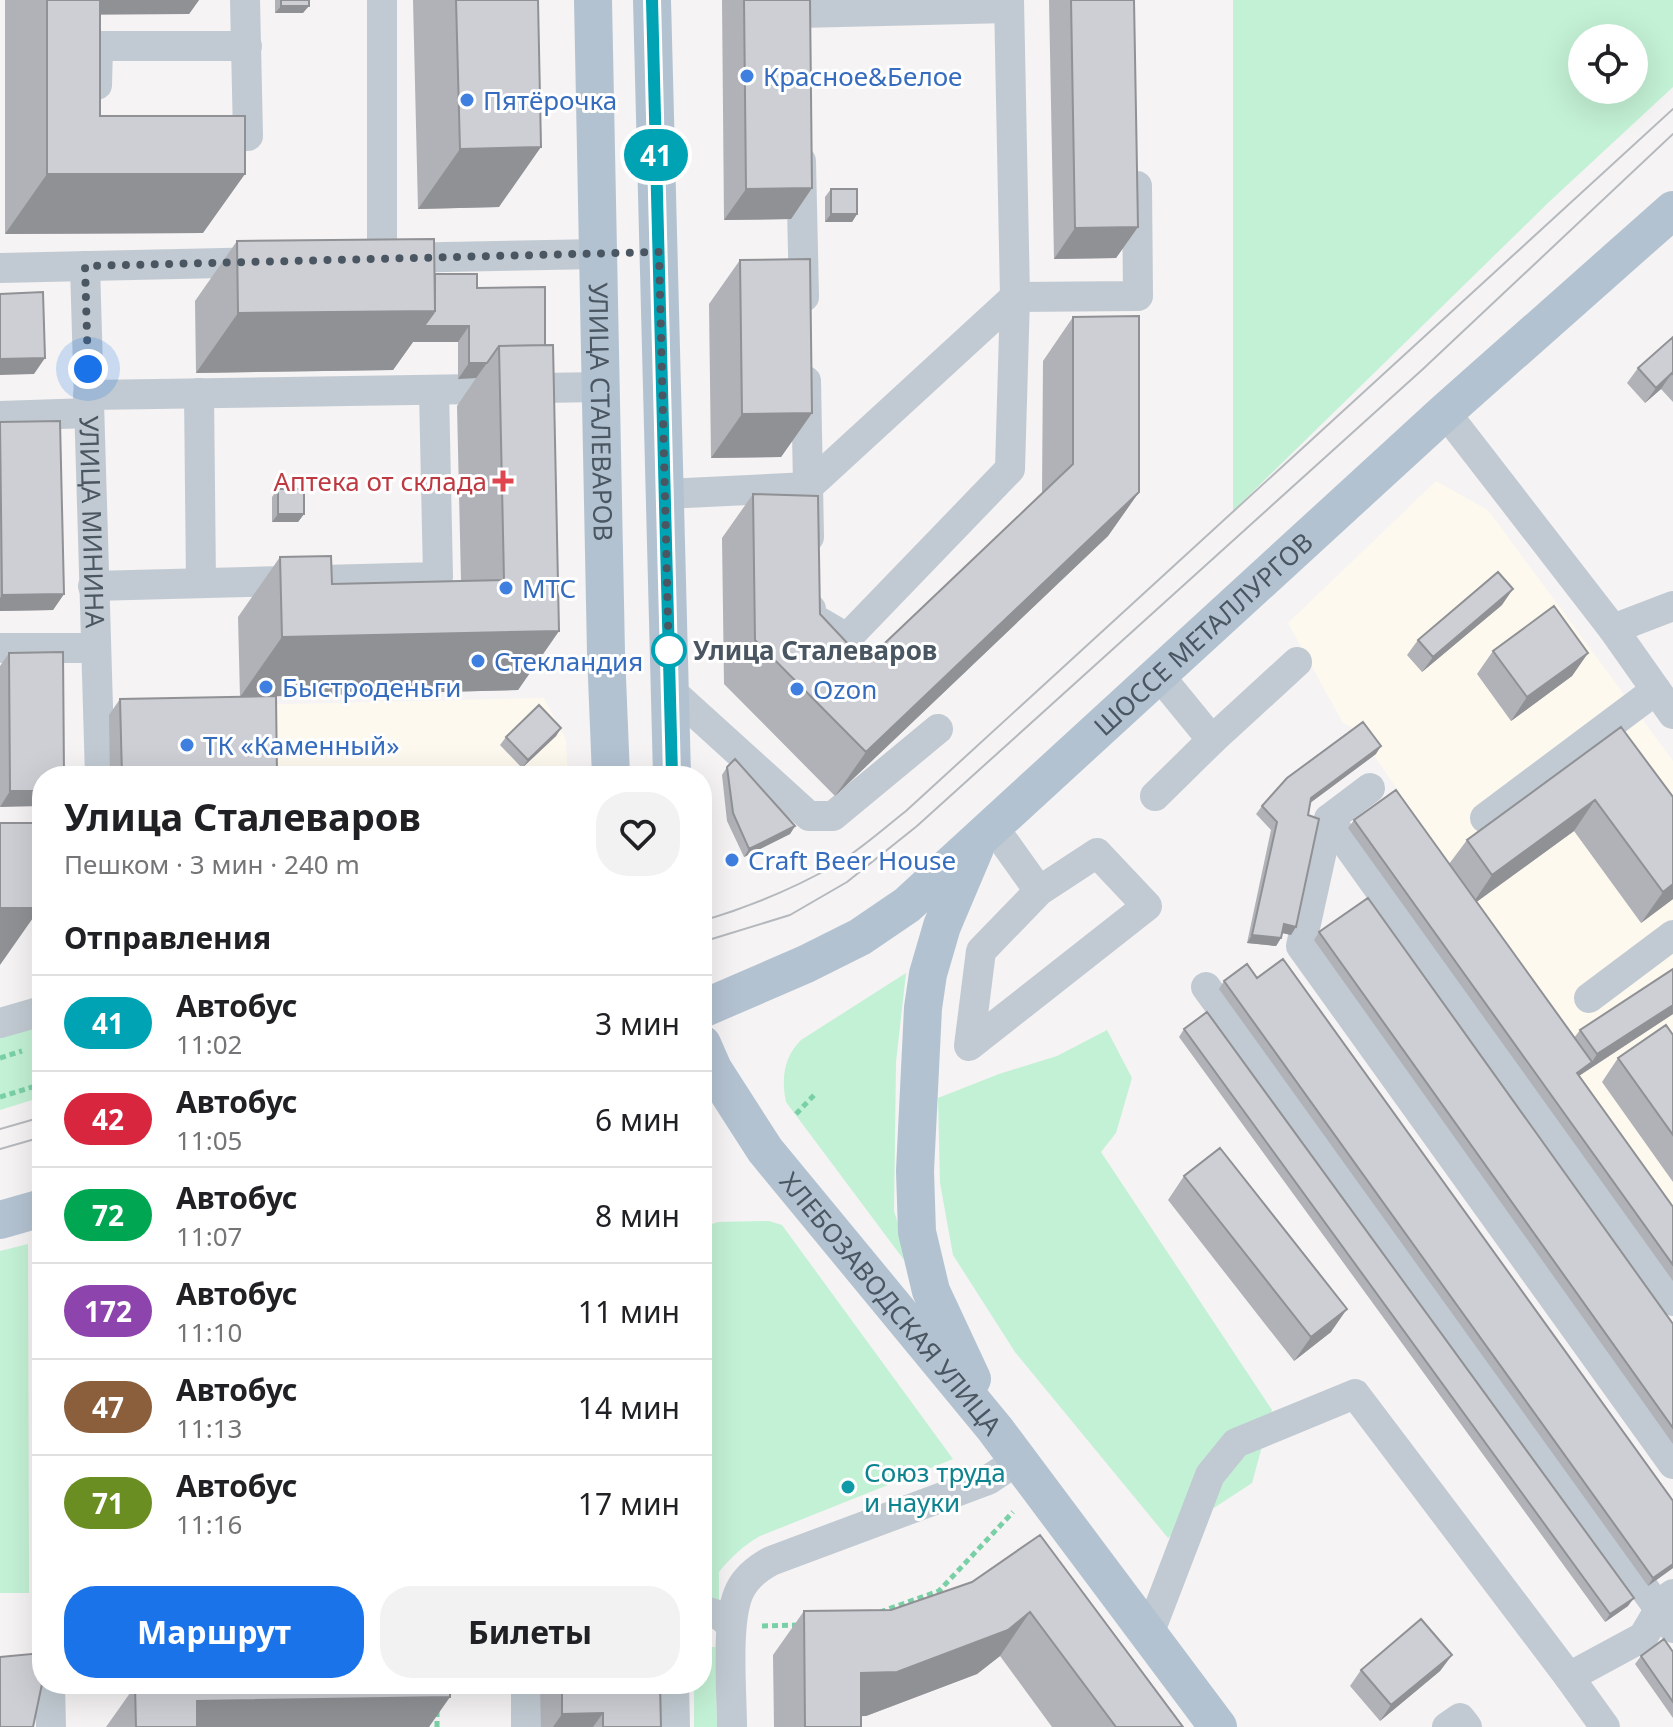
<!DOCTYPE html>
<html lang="ru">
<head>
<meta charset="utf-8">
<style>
  :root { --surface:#fff; --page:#f2f2f2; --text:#202124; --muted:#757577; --line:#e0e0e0; --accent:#1a73e8 }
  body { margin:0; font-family:"Noto Sans",sans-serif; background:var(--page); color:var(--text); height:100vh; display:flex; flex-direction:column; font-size:30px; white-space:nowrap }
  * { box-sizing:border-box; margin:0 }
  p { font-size:26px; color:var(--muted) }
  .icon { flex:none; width:44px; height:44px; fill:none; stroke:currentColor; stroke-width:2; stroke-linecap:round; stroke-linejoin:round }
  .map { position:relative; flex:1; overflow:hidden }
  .panel { position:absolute; left:32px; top:766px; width:680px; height:928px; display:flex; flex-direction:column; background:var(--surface); border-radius:32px; box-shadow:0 8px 32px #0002 }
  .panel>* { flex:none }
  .badge { padding:0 16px; border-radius:26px; font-size:28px; line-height:52px }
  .controls { position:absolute; left:1568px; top:24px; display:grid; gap:16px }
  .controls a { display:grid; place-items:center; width:80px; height:80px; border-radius:50%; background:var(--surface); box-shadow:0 8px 32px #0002; font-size:40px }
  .you { position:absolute; width:40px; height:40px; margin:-20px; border:6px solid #fff; border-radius:50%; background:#1a73e8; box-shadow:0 0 0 12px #1a73e833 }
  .map>.badge { position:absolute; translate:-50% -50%; box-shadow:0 0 0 4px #fff }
  h2 { padding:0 32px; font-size:30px; line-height:72px }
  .round { display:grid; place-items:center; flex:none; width:84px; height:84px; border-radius:32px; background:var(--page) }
  .overview { display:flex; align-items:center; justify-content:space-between; height:136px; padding:0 32px }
  h1 { font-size:38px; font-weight:700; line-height:60px }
  .primary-button { display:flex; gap:16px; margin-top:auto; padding:16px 32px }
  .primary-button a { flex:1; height:92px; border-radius:32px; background:var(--accent); color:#fff; font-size:32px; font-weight:700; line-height:92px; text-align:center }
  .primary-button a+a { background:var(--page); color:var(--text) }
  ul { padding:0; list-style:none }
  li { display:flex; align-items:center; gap:24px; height:96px; padding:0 32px; border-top:2px solid var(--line) }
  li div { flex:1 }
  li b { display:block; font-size:30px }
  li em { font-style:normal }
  li .badge { min-width:88px; font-weight:700; text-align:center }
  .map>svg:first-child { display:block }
</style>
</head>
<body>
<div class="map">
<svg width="1673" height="1727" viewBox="0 0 1673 1727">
  <rect width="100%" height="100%" fill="#f5f3f3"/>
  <path fill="#fdf9ef" d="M 1436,481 L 1488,510 L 1673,761 L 1673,1223 L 1571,1081 L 1569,1045 L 1357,730 L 1343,723 L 1288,623 Z
    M 544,698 L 566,740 L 568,776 L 108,776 L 108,708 Z"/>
  <path fill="#c3f1d5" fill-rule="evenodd" d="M 1233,0 L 1673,0 L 1673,87 L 1550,201 L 1233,511 ZM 1582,38 L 1634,38 L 1634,90 L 1582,90 Z
    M 906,973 L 896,1062 L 894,1211 L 913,1272 L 786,1102 C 781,1078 784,1057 801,1040 Z
    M 42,1016 L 42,1097 L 0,1110 L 0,1028 Z
    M 1107,1030 L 1132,1078 L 1116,1133 L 1101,1152 L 1272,1410 L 1252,1483 L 1168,1538 L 1015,1352 L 953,1255 L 940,1183 L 938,1098 L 999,1074 L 1057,1056 Z
    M 702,1215 L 712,1224 L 718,1222 L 769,1221 L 782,1225 L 953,1459 L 760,1536 C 743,1546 731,1557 719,1572 L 719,1601 L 702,1599 Z
    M 28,1244 L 29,1593 L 0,1593 L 0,1251 Z
    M 702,1647 L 715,1647 L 717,1727 L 694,1727 L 694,1684 L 702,1684 Z"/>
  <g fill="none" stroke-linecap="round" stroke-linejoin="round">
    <path stroke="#7ad0a6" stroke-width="5" stroke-dasharray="6 4" stroke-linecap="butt" d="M 0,1058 L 22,1051
      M 0,1097 L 42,1084
      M 796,1114 L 816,1093
      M 880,1612 L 939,1591 L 1013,1512
      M 762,1626 L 800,1625
      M 437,1727 L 437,1709"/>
    <g stroke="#c1cad2" stroke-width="30">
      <path d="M 382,0 L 382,259"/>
      <path d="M 799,13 L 1009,8"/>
      <path d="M 97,85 L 98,46 L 247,46"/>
      <path d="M 205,136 L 248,136 L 245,0"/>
      <path d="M 801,161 L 804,297"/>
      <path d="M 394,258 L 598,254"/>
      <path id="s1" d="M 85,266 L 100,776"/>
      <path d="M 0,268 L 262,262"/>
      <path d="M 806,381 L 809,537"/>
      <path d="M 199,393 L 201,583"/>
      <path d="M 88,395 L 601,387"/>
      <path d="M 1445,412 L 1613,629 L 1673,714"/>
      <path d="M 0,416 L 89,413"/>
      <path d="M 665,494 L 808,487 L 1015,297 L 1138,296 L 1137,186"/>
      <path d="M 93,586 L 438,577 L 434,390"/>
      <path d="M 811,609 L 811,617 L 847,638 L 1010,469 L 1015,297 L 1009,0"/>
      <path d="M 1613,629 L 1673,606"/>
      <path d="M 0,648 L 95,648"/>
      <path d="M 1158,674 L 1212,740"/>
      <path d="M 670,690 L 809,816 L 833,816 L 938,729"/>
      <path d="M 1370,788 L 1329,819 L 1301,946 L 1673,1464"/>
      <path d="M 1155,796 L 1212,740 L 1297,662"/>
      <path d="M 1485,818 L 1656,690"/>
      <path d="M 1329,819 L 1673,1301"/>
      <path d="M 992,825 L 1039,891 L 981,951 L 969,1046 L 1147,906 L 1097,853 L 1039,891"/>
      <path d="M 1206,987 L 1673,1628"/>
      <path d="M 1589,998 L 1673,935"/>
      <path d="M 0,1023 L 42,1011"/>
      <path d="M 702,1610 L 721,1616 L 731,1625"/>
      <path d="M 1149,1634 L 1210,1475 L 1236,1443 L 1355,1394 L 1569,1677 L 1643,1637 L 1665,1600 L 1673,1594"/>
      <path d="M 1569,1677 L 1605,1727"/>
      <path d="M 50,1684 L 51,1727"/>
      <path d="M 526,1684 L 526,1727"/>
      <path d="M 674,1684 L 675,1727"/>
      <path d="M 732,1727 C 732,1692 725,1620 740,1590 C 747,1576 758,1568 771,1561 L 988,1480 L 1018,1460"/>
      <path d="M 1447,1727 L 1460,1718 L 1467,1727"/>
    </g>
    <g stroke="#b3c2d1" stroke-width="38">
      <path id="s2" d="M 593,0 L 606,653 L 611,776"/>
      <path d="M 652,0 L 672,776"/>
      <path id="s3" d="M 702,1009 L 806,964 L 860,937 L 907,905 L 1445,412 L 1673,210"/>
      <path id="s4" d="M 702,1044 L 713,1069 L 765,1150 L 995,1429 L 1218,1727"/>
      <path d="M 0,1220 L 42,1208"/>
      <path d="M 972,1379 L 931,1291 L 917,1232 L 915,1171 L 923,1008 L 928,974 L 942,926 L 975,848"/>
    </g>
    <path stroke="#b5b8bd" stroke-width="2" d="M 702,921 C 749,907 793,889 835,865 C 860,850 883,829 906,811 L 1673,109
      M 702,942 L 790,915 L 847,882 L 917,826 L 1423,369 L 1673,134
      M 0,1129 L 42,1117
      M 0,1149 L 42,1137"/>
  </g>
  <path fill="#b0b2b7" d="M 5,0 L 199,0 L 189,14 L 100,14 L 100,116 L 203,233 L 5,234 Z
    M 275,0 L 309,0 L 303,13 L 275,13 Z
    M 413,0 L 538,0 L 499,207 L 418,209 Z
    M 722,0 L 810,0 L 812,188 L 791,219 L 724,220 Z
    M 1049,0 L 1134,0 L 1138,227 L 1116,258 L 1054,259 Z
    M 831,189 L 857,214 L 852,222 L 825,222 L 825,197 Z
    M 237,241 L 435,274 L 477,288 L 545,345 L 559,631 L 518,690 L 240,697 L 238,617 L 280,557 L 332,584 L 461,581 L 457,406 L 476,378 L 458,379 L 458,342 L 413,342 L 393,370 L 196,373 L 195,301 Z
    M 740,260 L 812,413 L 781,457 L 711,458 L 709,304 Z
    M 1073,317 L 1139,492 L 1108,536 L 835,796 L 724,684 L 722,538 L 753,494 L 820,614 L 865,662 L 1042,493 L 1043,361 Z
    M 1673,337 L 1673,402 L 1661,389 L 1645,403 L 1627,383 L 1638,368 Z
    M 0,422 L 64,594 L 53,610 L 0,611 Z
    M 278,489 L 304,514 L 298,522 L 272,522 L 272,497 Z
    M 1502,605 L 1422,672 L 1407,655 L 1418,640 Z
    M 1493,651 L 1588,653 L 1572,676 L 1511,721 L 1477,674 Z
    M 9,653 L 64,776 L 0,807 L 0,666 Z
    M 120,699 L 277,776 L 110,776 L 109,715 Z
    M 1621,727 L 1673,899 L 1641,923 L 1574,831 L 1476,902 L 1574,1038 L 1580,1030 L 1673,969 L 1673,1014 L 1579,1076 L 1673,1207 L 1673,1281 L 1348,828 L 1354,820 L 1449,864 L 1467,840 Z
    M 561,728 L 556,736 L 522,768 L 500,745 L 506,737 Z
    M 1376,754 L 1310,803 L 1291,935 L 1282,933 L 1281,938 L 1276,946 L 1247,943 L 1271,830 L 1256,814 L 1262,806 Z
    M 727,767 L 795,826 L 790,834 L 744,857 L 727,821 L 722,775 Z
    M 1319,932 L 1673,1324 L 1673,1444 L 1314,940 Z
    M 1257,978 L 1673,1501 L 1673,1568 L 1648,1586 L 1219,989 L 1224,981 Z
    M 1184,1029 L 1628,1606 L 1605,1622 L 1179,1037 Z
    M 1673,1035 L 1673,1182 L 1602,1082 L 1618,1058 Z
    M 1184,1176 L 1331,1332 L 1294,1361 L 1168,1200 Z
    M 1040,1535 L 1183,1727 L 1052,1727 L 1000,1656 L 977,1674 L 866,1716 L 861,1716 L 861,1727 L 774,1727 L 773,1655 L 804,1611 L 891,1610 L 972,1582 Z
    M 1673,1652 L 1673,1718 L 1635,1664 L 1641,1656 Z
    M 1452,1655 L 1440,1671 L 1380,1721 L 1350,1686 L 1361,1670 Z
    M 167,1684 L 450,1684 L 429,1727 L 106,1727 L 135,1686 L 166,1685 Z
    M 542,1684 L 660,1684 L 661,1727 L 541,1727 L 540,1687 Z"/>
  <path fill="#909195" d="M 68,0 L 199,0 L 189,14 L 58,15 Z
    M 281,6 L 309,6 L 303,13 L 275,13 Z
    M 541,147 L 499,207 L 418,209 L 460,149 Z
    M 47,174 L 245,174 L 203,233 L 5,234 Z
    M 812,188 L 791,219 L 724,220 L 746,189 Z
    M 831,214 L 857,214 L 852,222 L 825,222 Z
    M 1138,227 L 1116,258 L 1054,259 L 1075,228 Z
    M 435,311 L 469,326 L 458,342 L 413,342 L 393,370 L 196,373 L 238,313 Z
    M 45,358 L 34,374 L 0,375 L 0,359 Z
    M 469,363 L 487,363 L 476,378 L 458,379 Z
    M 1672,373 L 1661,389 L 1645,403 L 1656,388 Z
    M 812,413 L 781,457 L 711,458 L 742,414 Z
    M 1139,492 L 1108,536 L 835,796 L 866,752 Z
    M 278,514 L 304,514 L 298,522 L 272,522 Z
    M 1513,589 L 1502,605 L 1422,672 L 1433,657 Z
    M 64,594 L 53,610 L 0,611 L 0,598 L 2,595 Z
    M 559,631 L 518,690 L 240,697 L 282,637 Z
    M 1588,653 L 1572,676 L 1511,721 L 1527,697 Z
    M 561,728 L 556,736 L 522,768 L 528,760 Z
    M 1381,746 L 1376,754 L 1306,806 L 1311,798 Z
    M 10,791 L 42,791 L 42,806 L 0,807 Z
    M 1595,800 L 1574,831 L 1471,906 L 1492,875 Z
    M 795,826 L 790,834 L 744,857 L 749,849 Z
    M 1673,884 L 1673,899 L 1641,923 L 1663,892 Z
    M 0,908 L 40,908 L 0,965 Z
    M 1284,924 L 1296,927 L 1291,935 L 1278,932 Z
    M 1252,935 L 1281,938 L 1276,946 L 1247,943 Z
    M 1673,1005 L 1673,1014 L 1571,1081 L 1577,1073 L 1592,1062 L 1597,1054 Z
    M 1347,1309 L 1331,1332 L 1294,1361 L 1311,1337 Z
    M 1673,1564 L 1673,1568 L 1648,1586 L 1653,1578 Z
    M 1634,1598 L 1628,1606 L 1605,1622 L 1610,1614 Z
    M 1030,1612 L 1000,1656 L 977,1674 L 866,1716 L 830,1717 L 861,1673 Z
    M 1452,1655 L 1440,1671 L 1380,1721 L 1391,1705 Z
    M 450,1697 L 429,1727 L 178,1727 L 197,1701 Z
    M 603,1713 L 593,1727 L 553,1727 L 562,1714 Z"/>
  <path fill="#cdcfd5" stroke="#909195" stroke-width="2" d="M 47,0 L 100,0 L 100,116 L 245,116 L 245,174 L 47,174 Z
    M 281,0 L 309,0 L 309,6 L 281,6 Z
    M 456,0 L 538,0 L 541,147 L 460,149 Z
    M 744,0 L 810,0 L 812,188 L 746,189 Z
    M 1071,0 L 1134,0 L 1138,227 L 1075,228 Z
    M 831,189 L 857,189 L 857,214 L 831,214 Z
    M 434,239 L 435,311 L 238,313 L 237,241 Z
    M 810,259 L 812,413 L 742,414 L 740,260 Z
    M 435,274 L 477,274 L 477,288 L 545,287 L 545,345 L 499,346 L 487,363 L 469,363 L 469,326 L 424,326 L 435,311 Z
    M 43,292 L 45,358 L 0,359 L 0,294 Z
    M 1139,316 L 1139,492 L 866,752 L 755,640 L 753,494 L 818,496 L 820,614 L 865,662 L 1073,464 L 1073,317 Z
    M 1673,337 L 1673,374 L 1672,373 L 1656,388 L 1638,368 Z
    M 553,345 L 559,631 L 282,637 L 280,557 L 331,556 L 332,584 L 504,580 L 499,346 Z
    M 60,421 L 64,594 L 2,595 L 0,422 Z
    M 278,489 L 304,489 L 304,514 L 278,514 Z
    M 1498,572 L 1513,589 L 1433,657 L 1418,640 Z
    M 1554,606 L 1588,653 L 1527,697 L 1493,651 Z
    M 63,652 L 64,776 L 42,776 L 42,791 L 10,791 L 9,653 Z
    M 276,696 L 277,776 L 122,776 L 120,699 Z
    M 539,705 L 561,728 L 528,760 L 506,737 Z
    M 1363,722 L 1381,746 L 1311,798 L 1308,815 L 1319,819 L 1296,927 L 1284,924 L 1281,938 L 1252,935 L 1277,822 L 1262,806 L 1287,778 Z
    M 1621,727 L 1673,797 L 1673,884 L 1663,892 L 1595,800 L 1492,875 L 1467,840 Z
    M 735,759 L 795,826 L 749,849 L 733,813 L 727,767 Z
    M 1396,790 L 1592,1062 L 1577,1073 L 1673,1207 L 1673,1265 L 1354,820 Z
    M 0,823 L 40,823 L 40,908 L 0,908 Z
    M 1368,898 L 1673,1324 L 1673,1428 L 1319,932 Z
    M 1283,959 L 1673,1501 L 1673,1564 L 1653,1578 L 1224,981 L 1247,964 L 1257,978 Z
    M 1673,969 L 1673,1005 L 1597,1054 L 1580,1030 Z
    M 1207,1012 L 1634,1598 L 1610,1614 L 1184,1029 Z
    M 1666,1025 L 1673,1035 L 1673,1135 L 1618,1058 Z
    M 1220,1148 L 1347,1309 L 1311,1337 L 1184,1176 Z
    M 1040,1535 L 1183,1727 L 1116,1727 L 1030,1612 L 1008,1630 L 897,1672 L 861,1673 L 861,1727 L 805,1727 L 804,1611 L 891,1610 L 972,1582 Z
    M 1421,1619 L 1452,1655 L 1391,1705 L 1361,1670 Z
    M 1664,1639 L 1673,1652 L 1673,1702 L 1641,1656 Z
    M 42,1653 L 42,1684 L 33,1727 L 0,1727 L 0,1657 Z
    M 197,1684 L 450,1684 L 450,1697 L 197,1701 L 197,1727 L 136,1727 L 135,1686 L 197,1685 Z
    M 562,1684 L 660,1684 L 661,1727 L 603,1727 L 603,1713 L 562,1714 Z"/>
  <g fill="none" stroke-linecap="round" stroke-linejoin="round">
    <g stroke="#fff" stroke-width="18">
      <path id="line" d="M 652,0 L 672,776"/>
    </g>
    <use href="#line" stroke="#00a3b4" stroke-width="12"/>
    <path stroke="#4a5661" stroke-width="8" stroke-dasharray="0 14.4" d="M 88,369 L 85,266 L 659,252 L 669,662 L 669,650"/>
  </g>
  <g fill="#3f7fe0" stroke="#fff" stroke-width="3">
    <circle cx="747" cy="76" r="8"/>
    <circle cx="467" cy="100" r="8"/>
    <circle cx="506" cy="588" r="8"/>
    <circle cx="478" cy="661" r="8"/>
    <circle cx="266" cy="687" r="8"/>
    <circle cx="797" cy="689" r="8"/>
    <circle cx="187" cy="745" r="8"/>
    <circle cx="732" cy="860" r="8"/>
  </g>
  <path fill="#e0444e" stroke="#fff" stroke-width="3" d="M499 469h8v8h8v8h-8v8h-8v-8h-8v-8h8z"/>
  <circle fill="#fff" stroke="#00a3b4" stroke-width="4" cx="669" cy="650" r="16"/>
  <circle fill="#0f9aa8" stroke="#fff" stroke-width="3" cx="848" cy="1487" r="8"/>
  <g text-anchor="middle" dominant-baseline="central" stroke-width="6" stroke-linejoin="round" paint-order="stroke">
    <g font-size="26" fill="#366cbe" stroke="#fff" text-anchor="start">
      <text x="763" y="76">Красное&amp;Белое</text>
      <text x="483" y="100">Пятёрочка</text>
      <text x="522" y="588">МТС</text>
      <text x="494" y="661">Стекландия</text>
      <text x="282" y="687">Быстроденьги</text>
      <text x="813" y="689">Ozon</text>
      <text x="203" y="745">ТК «Каменный»</text>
      <text x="748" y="860">Craft Beer House</text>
    </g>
    <g font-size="26" fill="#4a5661" stroke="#fff">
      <text stroke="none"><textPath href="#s2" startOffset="412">УЛИЦА СТАЛЕВАРОВ</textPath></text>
      <text stroke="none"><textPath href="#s1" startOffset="256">УЛИЦА МИНИНА</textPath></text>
      <text stroke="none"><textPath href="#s3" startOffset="632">ШОССЕ МЕТАЛЛУРГОВ</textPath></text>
      <text stroke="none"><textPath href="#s4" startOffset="322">ХЛЕБОЗАВОДСКАЯ УЛИЦА</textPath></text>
    </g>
    <g font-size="26" fill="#be3a42" stroke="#fff" text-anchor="end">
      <text x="487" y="481">Аптека от склада</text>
    </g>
    <g font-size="26" font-weight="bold" fill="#4a5661" stroke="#fff" text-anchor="start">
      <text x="693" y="650">Улица Сталеваров</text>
    </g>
    <g font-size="26" fill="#0d838f" stroke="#fff" text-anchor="start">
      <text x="864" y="1472">Союз труда<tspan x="864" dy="30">и науки</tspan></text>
    </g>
  </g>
</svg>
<div class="controls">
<a><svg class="icon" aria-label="locate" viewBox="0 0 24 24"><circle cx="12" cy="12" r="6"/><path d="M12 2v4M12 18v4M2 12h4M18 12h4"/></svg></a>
</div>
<div class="you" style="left:88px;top:369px"></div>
<b class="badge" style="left:656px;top:155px;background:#00a3b4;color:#fff">41</b>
<section class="panel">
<div class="overview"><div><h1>Улица Сталеваров</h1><p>Пешком · 3 мин · 240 m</p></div><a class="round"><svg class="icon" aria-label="heart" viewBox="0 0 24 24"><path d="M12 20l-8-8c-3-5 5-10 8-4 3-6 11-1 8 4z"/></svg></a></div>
<h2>Отправления</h2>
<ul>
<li><span class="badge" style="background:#00a3b4;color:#fff">41</span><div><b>Автобус</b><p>11:02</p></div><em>3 мин</em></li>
<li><span class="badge" style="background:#d7263d;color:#fff">42</span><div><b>Автобус</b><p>11:05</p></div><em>6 мин</em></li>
<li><span class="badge" style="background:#00a651;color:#fff">72</span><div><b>Автобус</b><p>11:07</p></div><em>8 мин</em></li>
<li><span class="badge" style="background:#8e44ad;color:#fff">172</span><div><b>Автобус</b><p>11:10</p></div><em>11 мин</em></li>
<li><span class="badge" style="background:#8b5e3c;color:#fff">47</span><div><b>Автобус</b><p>11:13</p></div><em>14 мин</em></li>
<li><span class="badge" style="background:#6b8e23;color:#fff">71</span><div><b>Автобус</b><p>11:16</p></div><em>17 мин</em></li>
</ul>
<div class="primary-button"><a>Маршрут</a><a>Билеты</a></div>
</section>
</div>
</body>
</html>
